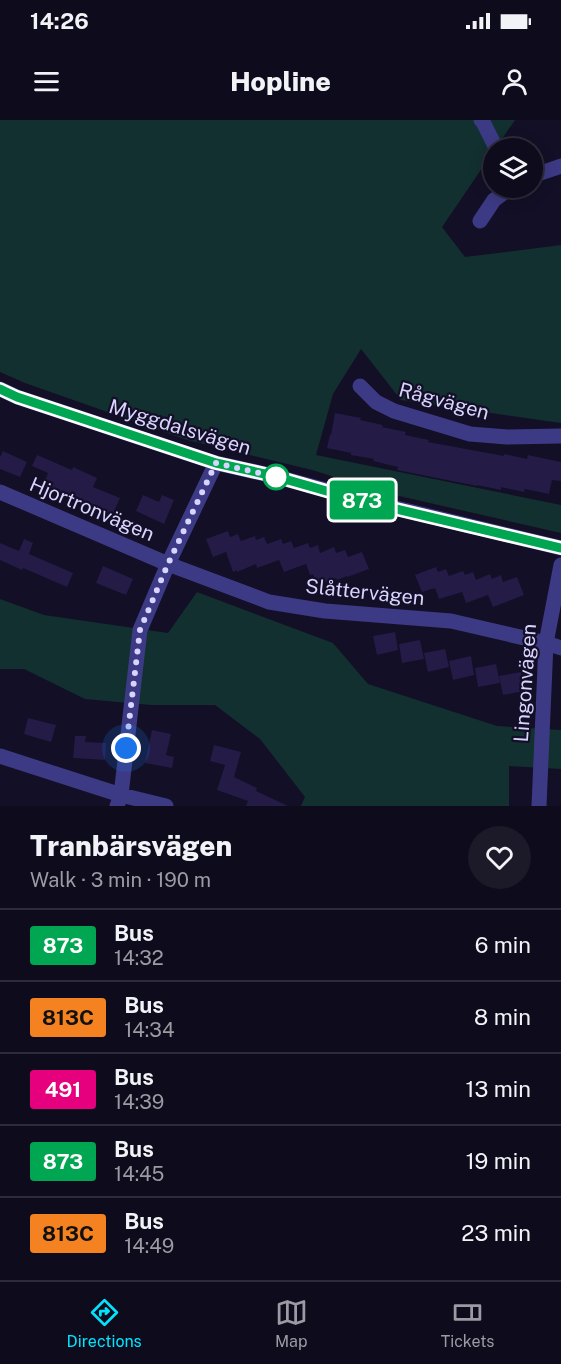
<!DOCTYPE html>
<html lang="en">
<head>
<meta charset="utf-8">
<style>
  :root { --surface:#0e0b1c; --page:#1c1929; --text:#f1f3f6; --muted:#9b9ba3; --line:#2e2b3b; --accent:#00e5ff }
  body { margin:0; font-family:"Public Sans",sans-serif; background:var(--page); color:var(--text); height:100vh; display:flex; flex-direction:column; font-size:22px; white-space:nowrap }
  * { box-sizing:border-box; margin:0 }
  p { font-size:20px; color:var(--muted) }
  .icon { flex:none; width:33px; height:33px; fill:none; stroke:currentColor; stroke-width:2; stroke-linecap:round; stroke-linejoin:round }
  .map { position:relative; height:686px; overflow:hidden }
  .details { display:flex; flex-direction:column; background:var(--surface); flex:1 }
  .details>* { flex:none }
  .badge { padding:0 12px; border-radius:4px; font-size:21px; line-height:39px }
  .tools { position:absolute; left:483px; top:18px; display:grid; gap:12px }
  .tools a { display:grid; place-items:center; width:60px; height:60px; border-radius:50%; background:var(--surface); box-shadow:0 3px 15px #0003,0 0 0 2px var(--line); font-size:30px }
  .you { position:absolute; width:30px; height:30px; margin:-15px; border:4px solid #fff; border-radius:50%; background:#1a73e8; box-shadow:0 0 0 9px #1a73e833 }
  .map>.badge { position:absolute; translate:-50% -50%; box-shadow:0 0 0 3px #fff }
  .round { display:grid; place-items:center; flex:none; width:63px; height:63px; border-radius:32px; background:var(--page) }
  .headline { display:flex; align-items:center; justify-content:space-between; height:102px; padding:0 30px }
  h1 { font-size:28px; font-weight:800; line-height:45px }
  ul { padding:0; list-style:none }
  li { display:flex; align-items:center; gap:18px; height:72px; padding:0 30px; border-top:2px solid var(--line) }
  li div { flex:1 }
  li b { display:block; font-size:22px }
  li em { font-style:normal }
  li .badge { min-width:66px; font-weight:700; text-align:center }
  .status { display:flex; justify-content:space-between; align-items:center; height:42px; padding:0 30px; background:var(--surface); direction:ltr }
  .status svg { height:16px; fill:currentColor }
  header { display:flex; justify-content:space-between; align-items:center; height:78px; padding:0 30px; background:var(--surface); font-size:27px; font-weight:800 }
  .menu { display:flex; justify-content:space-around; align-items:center; height:84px; border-top:2px solid var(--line); background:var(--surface); font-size:16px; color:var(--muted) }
  .menu a { display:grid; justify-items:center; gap:3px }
  .menu .selected { color:var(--accent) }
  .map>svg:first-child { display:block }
</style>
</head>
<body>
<div class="status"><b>14:26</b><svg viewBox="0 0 49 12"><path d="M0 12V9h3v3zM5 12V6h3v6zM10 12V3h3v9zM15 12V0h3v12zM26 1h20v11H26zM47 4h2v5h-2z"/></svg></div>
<header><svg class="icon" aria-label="menu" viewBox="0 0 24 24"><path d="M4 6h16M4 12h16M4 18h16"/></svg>Hopline<svg class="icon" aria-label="person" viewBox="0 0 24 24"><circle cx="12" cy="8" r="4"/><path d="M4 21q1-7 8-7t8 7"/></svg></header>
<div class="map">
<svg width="561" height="686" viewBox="0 0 561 686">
  <rect width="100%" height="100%" fill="#130f26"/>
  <path fill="#12302f" d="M 0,0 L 515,0 L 442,107 L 465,137 L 561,125 L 561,303 L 401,280 L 361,229 L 333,274 L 316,335 L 561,385 L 561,413 L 386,373 L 312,350 L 187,320 L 25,263 L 0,252 Z
    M 197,472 L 333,523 L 368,564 L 497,606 L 561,610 L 561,649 L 509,646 L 509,686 L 301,686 L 305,677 L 260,619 L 215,585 L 151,585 L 85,579 L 24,549 L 0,549 L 0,479 L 44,495 L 168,513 Z"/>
  <path fill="#241b47" d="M 335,293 L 361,298 L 360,300 L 383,305 L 382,307 L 406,312 L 405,315 L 429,320 L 428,322 L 504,336 L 504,334 L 527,339 L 528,335 L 561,342 L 561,361 L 552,360 L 549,374 L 525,369 L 524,372 L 501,367 L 501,370 L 477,365 L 477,366 L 397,350 L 398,347 L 373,341 L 374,339 L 351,335 L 351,333 L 327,328 L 330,314 L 331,315 Z
    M 3,331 L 27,342 L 20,357 L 0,349 L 0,337 Z
    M 37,335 L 72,350 L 73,347 L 97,358 L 93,367 L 120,378 L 112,396 L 43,365 L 48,353 L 32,346 Z
    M 143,375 L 159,382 L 162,375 L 174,380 L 164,404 L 136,391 Z
    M 228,411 L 230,417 L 238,414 L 241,421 L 255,416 L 256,420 L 264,417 L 267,424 L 281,419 L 283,424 L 291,421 L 294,428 L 308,423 L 310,428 L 318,425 L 320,433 L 334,427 L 336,433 L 345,430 L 348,437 L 362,432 L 369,449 L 347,457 L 347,456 L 337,460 L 336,458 L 317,465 L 313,454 L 310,455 L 306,444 L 284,452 L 279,440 L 257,448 L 256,444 L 237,452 L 237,450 L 233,452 L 226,432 L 213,437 L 206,419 Z
    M 24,419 L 33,423 L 29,434 L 73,453 L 67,467 L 23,448 L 22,450 L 0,440 L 0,423 L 19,431 Z
    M 103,446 L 133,459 L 126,475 L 96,463 Z
    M 436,447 L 438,452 L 446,449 L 449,456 L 463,451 L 465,455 L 473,452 L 476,460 L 490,454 L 492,459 L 501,455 L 503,462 L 517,457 L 524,475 L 493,487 L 488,475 L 466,483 L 462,472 L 439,479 L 435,468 L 422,472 L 415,455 Z
    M 395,512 L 398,530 L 377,535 L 373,516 Z
    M 420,520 L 424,539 L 402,543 L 399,524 Z
    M 445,529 L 449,547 L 428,552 L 424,533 Z
    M 471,536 L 474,555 L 453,560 L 449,541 Z
    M 496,544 L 500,563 L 478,567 L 475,548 Z
    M 521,552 L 525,571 L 503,575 L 499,556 Z
    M 28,598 L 56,605 L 51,622 L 24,614 Z
    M 152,610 L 171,614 L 166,635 L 174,637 L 172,648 L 145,643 Z
    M 75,616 L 86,616 L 85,622 L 106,623 L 105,640 L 73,638 Z
    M 214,625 L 241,632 L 234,657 L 257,668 L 256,671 L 288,686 L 246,686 L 248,681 L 217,670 L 225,645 L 210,641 Z"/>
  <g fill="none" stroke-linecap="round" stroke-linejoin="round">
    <path stroke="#3d3a85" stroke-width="15" d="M 481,0 L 483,2 L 496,28
      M 532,56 L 561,46
      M 480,101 L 494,80 L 510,68
      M 360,266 L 376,282 L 394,291 L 470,314 L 507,317 L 561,316
      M 0,269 L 17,277 L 216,343 L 274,356 L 359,379 L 561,428
      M 0,372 L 168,444 L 269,482 L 325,491 L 451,501 L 546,523 L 561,528
      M 0,636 L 121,675 L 166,686
      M 117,686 L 121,675 L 140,510 L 168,444 L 216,343
      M 539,686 L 546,523 L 561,445"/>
  </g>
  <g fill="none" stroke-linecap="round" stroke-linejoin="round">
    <g stroke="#fff" stroke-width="14">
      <path id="line" d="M 0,269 L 17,277 L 216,343 L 274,356 L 358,380 L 561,428"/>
    </g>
    <use href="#line" stroke="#00a651" stroke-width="9"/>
    <path stroke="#d9d4ff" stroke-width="6" stroke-dasharray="0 10.8" d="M 126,628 L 140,510 L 168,444 L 216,343 L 276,357"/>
  </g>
  <circle fill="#fff" stroke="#00a651" stroke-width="3" cx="276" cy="357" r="12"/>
  <g text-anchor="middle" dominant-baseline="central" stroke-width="4.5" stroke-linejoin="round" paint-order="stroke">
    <g font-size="20" fill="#d9d4ff" stroke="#130f26">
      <text transform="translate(444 281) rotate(15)">Rågvägen</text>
      <text transform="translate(180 307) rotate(17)">Myggdalsvägen</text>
      <text transform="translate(92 389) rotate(23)">Hjortronvägen</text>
      <text transform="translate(365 472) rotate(6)">Slåttervägen</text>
      <text transform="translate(525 563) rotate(-86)">Lingonvägen</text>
    </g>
  </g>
</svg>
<div class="tools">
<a><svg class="icon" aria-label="layers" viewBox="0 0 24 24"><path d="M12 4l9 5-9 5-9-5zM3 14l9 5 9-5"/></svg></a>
</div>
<div class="you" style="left:126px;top:628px"></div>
<b class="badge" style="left:362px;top:380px;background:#00a651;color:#fff">873</b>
</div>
<section class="details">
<div class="headline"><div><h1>Tranbärsvägen</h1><p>Walk · 3 min · 190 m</p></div><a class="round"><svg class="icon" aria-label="heart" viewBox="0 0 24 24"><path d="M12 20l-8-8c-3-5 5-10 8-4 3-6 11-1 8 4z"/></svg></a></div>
<ul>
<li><span class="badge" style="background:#00a651;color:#fff">873</span><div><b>Bus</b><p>14:32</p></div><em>6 min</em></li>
<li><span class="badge" style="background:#f58220;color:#111">813C</span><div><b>Bus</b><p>14:34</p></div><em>8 min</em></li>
<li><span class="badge" style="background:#e6007e;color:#fff">491</span><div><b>Bus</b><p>14:39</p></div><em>13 min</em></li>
<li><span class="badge" style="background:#00a651;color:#fff">873</span><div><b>Bus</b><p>14:45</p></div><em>19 min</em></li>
<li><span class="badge" style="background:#f58220;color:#111">813C</span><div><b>Bus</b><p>14:49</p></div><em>23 min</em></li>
</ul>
</section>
<nav class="menu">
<a class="selected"><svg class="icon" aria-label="directions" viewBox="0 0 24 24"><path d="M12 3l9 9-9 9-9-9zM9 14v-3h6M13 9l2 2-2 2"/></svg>Directions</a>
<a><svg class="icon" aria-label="map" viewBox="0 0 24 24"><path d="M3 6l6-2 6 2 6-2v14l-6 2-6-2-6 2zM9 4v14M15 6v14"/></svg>Map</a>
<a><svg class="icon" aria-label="tickets" viewBox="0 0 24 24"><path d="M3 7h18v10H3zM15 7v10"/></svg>Tickets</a>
</nav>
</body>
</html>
